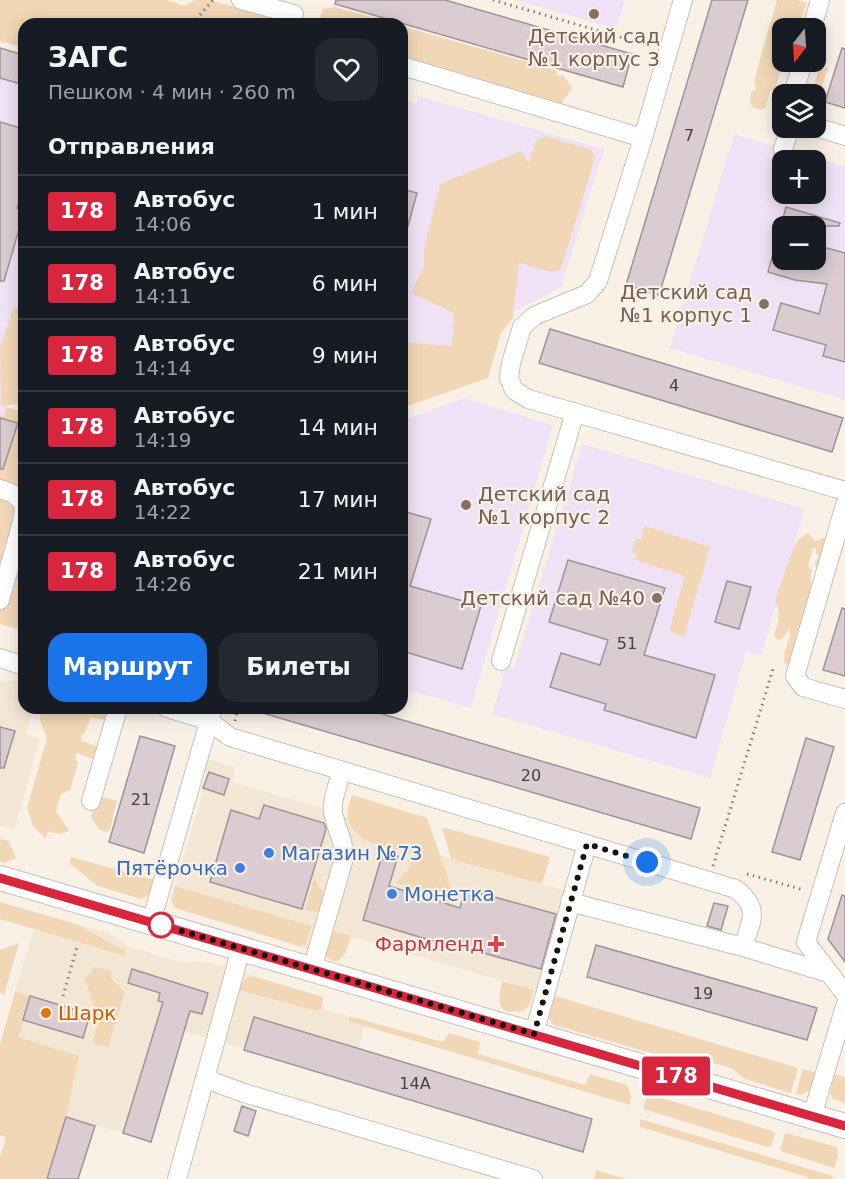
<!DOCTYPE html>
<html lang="ru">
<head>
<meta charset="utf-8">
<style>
  :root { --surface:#171b24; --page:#242831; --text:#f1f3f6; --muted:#9ea1a6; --line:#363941; --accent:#1a73e8 }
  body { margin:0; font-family:"DejaVu Sans",sans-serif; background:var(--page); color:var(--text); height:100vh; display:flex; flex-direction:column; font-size:22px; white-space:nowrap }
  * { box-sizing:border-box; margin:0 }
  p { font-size:20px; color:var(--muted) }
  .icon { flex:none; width:33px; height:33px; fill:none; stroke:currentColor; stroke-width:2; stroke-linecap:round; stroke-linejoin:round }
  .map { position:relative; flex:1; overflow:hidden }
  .drawer { position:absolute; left:18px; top:18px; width:390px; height:696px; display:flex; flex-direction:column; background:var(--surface); border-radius:18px; box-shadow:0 3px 15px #0003 }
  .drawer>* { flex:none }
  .badge { padding:0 12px; border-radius:4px; font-size:21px; line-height:39px }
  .needle { width:39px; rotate:197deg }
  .tools { position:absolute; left:772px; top:18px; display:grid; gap:12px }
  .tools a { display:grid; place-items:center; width:54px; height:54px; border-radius:12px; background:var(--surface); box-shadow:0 3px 15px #0003; font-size:30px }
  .you { position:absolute; width:30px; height:30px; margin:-15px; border:4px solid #fff; border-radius:50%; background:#1a73e8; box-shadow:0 0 0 9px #1a73e833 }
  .map>.badge { position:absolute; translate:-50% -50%; box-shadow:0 0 0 3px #fff }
  h2 { padding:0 30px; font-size:22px; line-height:54px }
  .round { display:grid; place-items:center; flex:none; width:63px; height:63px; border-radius:18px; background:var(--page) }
  .head { display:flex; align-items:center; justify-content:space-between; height:102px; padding:0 30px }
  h1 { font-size:28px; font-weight:700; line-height:45px }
  .action { display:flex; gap:12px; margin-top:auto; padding:12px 30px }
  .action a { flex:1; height:69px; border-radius:18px; background:var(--accent); color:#fff; font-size:24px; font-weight:700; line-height:69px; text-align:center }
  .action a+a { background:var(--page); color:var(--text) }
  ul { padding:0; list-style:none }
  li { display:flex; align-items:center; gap:18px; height:72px; padding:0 30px; border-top:2px solid var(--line) }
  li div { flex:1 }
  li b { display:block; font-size:22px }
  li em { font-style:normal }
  li .badge { min-width:66px; font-weight:700; text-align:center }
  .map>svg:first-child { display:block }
</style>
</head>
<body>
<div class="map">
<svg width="845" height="1179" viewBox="0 0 845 1179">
  <rect width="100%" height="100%" fill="#f9f0e6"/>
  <path fill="#f4e6d5" d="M 24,680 L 24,708 L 33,708 L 26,734 L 40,739 L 14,830 L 0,825 L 0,681 Z
    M 205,759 L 236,767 L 232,782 L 322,808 L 347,817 L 351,827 L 374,843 L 413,854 L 408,870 L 397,883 L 452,889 L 440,855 L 566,891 L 539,986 L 534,990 L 327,930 L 321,950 L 326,957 L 299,946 L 306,944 L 312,926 L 175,886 L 200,802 L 206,774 L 203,767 Z
    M 76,924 L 108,933 L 128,946 L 183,963 L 206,961 L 323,997 L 322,1009 L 349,1016 L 348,1021 L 365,1026 L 358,1048 L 255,1017 L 244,1049 L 157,1023 L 123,1133 L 66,1117 L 79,1056 L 19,1037 L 30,996 L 15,991 L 34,929 L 125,956 L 126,951 Z"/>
  <path fill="#f0e2f6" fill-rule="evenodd" d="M 517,0 L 625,0 L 616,29 Z
    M 0,48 L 24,55 L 24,348 L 4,416 L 0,415 Z
    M 418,96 L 604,149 L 561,287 L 498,320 L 402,404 L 402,100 L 416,104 Z
    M 734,134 L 845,167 L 845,400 L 670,348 ZM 783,160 L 816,160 L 816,194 L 783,194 ZM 783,226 L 816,226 L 816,260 L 783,260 Z
    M 464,398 L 553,425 L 471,708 L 402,688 L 402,421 Z
    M 582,444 L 805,509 L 761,655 L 746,652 L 710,778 L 492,714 L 506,667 L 514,669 Z"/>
  <path fill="#f1d7b6" d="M 0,0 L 167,0 L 184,6 L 195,0 L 211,0 L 278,20 L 278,24 L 24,24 L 24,48 L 0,41 Z
    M 777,0 L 798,0 L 807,3 L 797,28 L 783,28 L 783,61 L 775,90 L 771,90 C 768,95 768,101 765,108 L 760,110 L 752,107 L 750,102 L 751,92 L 756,89 L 754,81 Z
    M 335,7 L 396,24 L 321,24 L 319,21 L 323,9 Z
    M 402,26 L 555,70 L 558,76 L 563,75 L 572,88 L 560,106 L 402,59 Z
    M 828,67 L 816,108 L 816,94 L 811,94 L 819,70 Z
    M 545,136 L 592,150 L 595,158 L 561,269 L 552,272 L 519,263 L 513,318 L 501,333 L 488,378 L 402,408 L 402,342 L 452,346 L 454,313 L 411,293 L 424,266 L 424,250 L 440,184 L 521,151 L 529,163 L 536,141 Z
    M 14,307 L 24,310 L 24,400 L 20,404 L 1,406 L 0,347 Z
    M 6,407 L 24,412 L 24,631 L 0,624 L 0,415 L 4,416 Z
    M 645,526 L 710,547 L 684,637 L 671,632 L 670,627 L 685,576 L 635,560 L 637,554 L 632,552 L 636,538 L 641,540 Z
    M 808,533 L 815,541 L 823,538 L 827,539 L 824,550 L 820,554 L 821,564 L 817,570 L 815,563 L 819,556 L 816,553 L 816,548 L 813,548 L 808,566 L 812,570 C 807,584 817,587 811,605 L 804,607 L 807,623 L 804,631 L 799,626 L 796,638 L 797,648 L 790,667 L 785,664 C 781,653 791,641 790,629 L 781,640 L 776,639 L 774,634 C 779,622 781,613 775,601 L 794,546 L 800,538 Z
    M 39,708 L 114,708 L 110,720 L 90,718 L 85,733 L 81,736 L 82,741 L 102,748 L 98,761 L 77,753 L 75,756 L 78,763 L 70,790 L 61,794 L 56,811 L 69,831 L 59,834 L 48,831 L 46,839 L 33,826 L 27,808 L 47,738 L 40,721 Z
    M 352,795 L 427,818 L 452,889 L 452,901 L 448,913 L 446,898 L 396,883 L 408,870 L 413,854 C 393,848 353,844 348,819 C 346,812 350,802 352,795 Z
    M 103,797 L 117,801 L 110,830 L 105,832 L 100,830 L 91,818 L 95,803 Z
    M 442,827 L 550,857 L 542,884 L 451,859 Z
    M 0,839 L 9,841 L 16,858 L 4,863 L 0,861 Z
    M 71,857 L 155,880 C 152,889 150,896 141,899 L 98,886 L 70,864 Z
    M 314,878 L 326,898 L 320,913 L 305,910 Z
    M 175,886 L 312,926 L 306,944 L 299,946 L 175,908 L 171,900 Z
    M 0,902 L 76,924 L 126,951 L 125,956 L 0,919 Z
    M 327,929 L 351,936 C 346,953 339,975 321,950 Z
    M 19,943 L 4,995 L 0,992 L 0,950 Z
    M 93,967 L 112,971 L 111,978 L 125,992 L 108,1047 L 92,1043 L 99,1022 L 84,977 L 91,974 Z
    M 251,976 L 323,997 L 322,1009 L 317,1011 L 238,990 L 242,982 Z
    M 502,981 L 534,990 L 530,1004 L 523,1011 C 495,1015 498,1002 502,981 Z
    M 15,991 L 30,996 L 19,1037 L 79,1056 L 66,1117 L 47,1179 L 0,1179 L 0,1157 L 6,1137 L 0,1135 L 0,1045 Z
    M 552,995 L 798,1068 L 791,1093 L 745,1079 L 731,1068 L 681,1054 L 665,1057 L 554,1025 C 544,1016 549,1007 552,995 Z
    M 349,1016 L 443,1042 L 449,1033 L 480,1042 L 478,1054 L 585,1085 L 590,1074 L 627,1085 L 631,1095 L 630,1105 L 348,1021 Z
    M 803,1069 L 818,1073 L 810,1090 L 801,1095 L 796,1094 Z
    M 835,1074 L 845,1077 L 845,1103 L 833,1099 L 830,1094 Z
    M 651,1095 L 773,1131 L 775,1134 L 771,1147 L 767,1147 L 643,1109 L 647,1097 Z
    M 640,1119 L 833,1176 L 832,1179 L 808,1179 L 808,1177 L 640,1127 Z
    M 785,1133 L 837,1147 L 838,1157 L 834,1168 L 780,1151 Z
    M 596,1170 L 626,1179 L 594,1179 Z"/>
  <path fill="#daccd0" stroke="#a09397" stroke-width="1.5" d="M 336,0 L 445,0 L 632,54 L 623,87 L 335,4 Z
    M 712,0 L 748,0 L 659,295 L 626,285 Z
    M 0,48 L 24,55 L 24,85 L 0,78 Z
    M 842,48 L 845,49 L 845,108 L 825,102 Z
    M 0,122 L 24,129 L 24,186 L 17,208 L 24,210 L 24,212 L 4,281 L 0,281 Z
    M 402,189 L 417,193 L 406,233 L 402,232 Z
    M 786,207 L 840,223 L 839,226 L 781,226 Z
    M 779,232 L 783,233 L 783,260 L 816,260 L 816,245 L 845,253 L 845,362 L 823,356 L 826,345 L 773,330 L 781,303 L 819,314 L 827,284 L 795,280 L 768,272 Z
    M 550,329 L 843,418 L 832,452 L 539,363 Z
    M 0,418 L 18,423 L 3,469 L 0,469 Z
    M 402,511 L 431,519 L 410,586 L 481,606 L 462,669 L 402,651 Z
    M 568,560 L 665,588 L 644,655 L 715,675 L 696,738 L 604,710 L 606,704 L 550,687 L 561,653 L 600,665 L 608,640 L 549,622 Z
    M 727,581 L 751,587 L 739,629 L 715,622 Z
    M 842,608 L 845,609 L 845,676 L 823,670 Z
    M 260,708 L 362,708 L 700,808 L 691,839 L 259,712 Z
    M 0,727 L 15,731 L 4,768 L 0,768 Z
    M 140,736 L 175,746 L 144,853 L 109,842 Z
    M 806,738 L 834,747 L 800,860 L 772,852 Z
    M 209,772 L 229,779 L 224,795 L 203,788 Z
    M 264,805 L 324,823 L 326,829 L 302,909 L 210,882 L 231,810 L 259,819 Z
    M 383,852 L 398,856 L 389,886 L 460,908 L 465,889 L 556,914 L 541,969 L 444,942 L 443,944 L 363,920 Z
    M 842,895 L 845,896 L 845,962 L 828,939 Z
    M 714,903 L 728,906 L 721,930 L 707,926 Z
    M 596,945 L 817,1008 L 807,1040 L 587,977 Z
    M 132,969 L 208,993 L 202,1014 L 190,1011 L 151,1142 L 123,1133 L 163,1002 L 158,1001 L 160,993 L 128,983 Z
    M 30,996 L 90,1014 L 83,1038 L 23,1020 Z
    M 254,1017 L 592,1119 L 583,1152 L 244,1050 Z
    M 242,1106 L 256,1111 L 248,1136 L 234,1131 Z
    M 66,1117 L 95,1126 L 78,1179 L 47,1179 Z"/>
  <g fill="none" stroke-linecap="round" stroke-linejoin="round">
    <g stroke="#c9c1b7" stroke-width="20">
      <path id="minor" d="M 241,0 L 294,14
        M 683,0 L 643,138 L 598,281 L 587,294 L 534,316 L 522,327 L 511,363 L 509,378 L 514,390 L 528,399 L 845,491
        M 812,28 L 820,0
        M 402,66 L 643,138
        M 793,94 L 803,62
        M 816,127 L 845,136
        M 783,149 L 790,128
        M 0,489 C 12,493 19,495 24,507
        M 845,505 L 795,676 L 803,687 L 845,699
        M 0,600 L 22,522 L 24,510
        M 0,658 L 24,666
        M 501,661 L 575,412
        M 167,708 L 209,721 L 230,737 L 736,889 C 761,909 751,921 743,947
        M 91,801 L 118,708
        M 845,813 L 806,942 L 845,994
        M 570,902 L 743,947 L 828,973
        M 151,922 L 213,708
        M 312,969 L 344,858 C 344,839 338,834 334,817 C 330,802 338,785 342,771
        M 534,1034 L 587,844
        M 206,1079 L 244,1093 L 533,1179
        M 812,1116 L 845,1006
        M 177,1179 L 241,949"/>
    </g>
    <g stroke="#c9c1b7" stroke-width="26">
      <path id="major" d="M 0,878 L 845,1126"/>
    </g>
    <path stroke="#857f78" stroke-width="3" stroke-dasharray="1.5 4.5" stroke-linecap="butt" d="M 493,0 L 651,46
      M 192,24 L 213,0
      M 235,721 L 238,708
      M 713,866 L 773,669
      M 747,874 L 804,890
      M 63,996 L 77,947"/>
    <use href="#minor" stroke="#fff" stroke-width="18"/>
    <use href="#major" stroke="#fff" stroke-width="24"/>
  </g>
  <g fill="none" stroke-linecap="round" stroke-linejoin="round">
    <g stroke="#fff" stroke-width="14">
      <path id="line" d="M 0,878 L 845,1126"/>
    </g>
    <use href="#line" stroke="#d7263d" stroke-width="9"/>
    <path stroke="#16130f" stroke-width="6" stroke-dasharray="0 10.8" d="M 161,925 L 534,1034 L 587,844 L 647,862"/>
  </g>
  <g fill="#8d6e63" stroke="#f9f0e6" stroke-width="2">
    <circle cx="594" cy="14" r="6"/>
    <circle cx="764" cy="304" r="6"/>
    <circle cx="466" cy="505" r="6"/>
    <circle cx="657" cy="598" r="6"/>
  </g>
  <g fill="#3f7fe0" stroke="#f9f0e6" stroke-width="2">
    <circle cx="269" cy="853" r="6"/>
    <circle cx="240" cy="868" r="6"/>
    <circle cx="392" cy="894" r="6"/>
  </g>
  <circle fill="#fff" stroke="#d7263d" stroke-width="3" cx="161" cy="925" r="12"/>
  <path fill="#e0444e" stroke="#f9f0e6" stroke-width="2" d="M493 935h6v6h6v6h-6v6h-6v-6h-6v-6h6z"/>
  <circle fill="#e8710a" stroke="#f9f0e6" stroke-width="2" cx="46" cy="1013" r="6"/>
  <g text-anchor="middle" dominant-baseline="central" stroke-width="4.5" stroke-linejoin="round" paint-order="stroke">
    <g font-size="16" fill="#47413f">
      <text x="689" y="135">7</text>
      <text x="674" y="385">4</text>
      <text x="627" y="643">51</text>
      <text x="531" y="775">20</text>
      <text x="141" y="799">21</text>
      <text x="703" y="993">19</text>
      <text x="415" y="1083">14А</text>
    </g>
    <g font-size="20" fill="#785e54" stroke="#f9f0e6" text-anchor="end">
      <text x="594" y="36" text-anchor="middle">Детский сад<tspan x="594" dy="23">№1 корпус 3</tspan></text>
      <text x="752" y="292">Детский сад<tspan x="752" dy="23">№1 корпус 1</tspan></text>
      <text x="478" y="494" text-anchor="start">Детский сад<tspan x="478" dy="23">№1 корпус 2</tspan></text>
      <text x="645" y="598">Детский сад №40</text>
    </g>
    <g font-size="20" fill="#366cbe" stroke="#f9f0e6" text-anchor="start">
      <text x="281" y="853">Магазин №73</text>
      <text x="228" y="868" text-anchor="end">Пятёрочка</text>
      <text x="404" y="894">Монетка</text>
    </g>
    <g font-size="20" fill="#be3a42" stroke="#f9f0e6" text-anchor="end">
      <text x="484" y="944">Фармленд</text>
    </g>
    <g font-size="20" fill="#c56008" stroke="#f9f0e6" text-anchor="start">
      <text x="58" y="1013">Шарк</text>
    </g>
  </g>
</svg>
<div class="tools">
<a><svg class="needle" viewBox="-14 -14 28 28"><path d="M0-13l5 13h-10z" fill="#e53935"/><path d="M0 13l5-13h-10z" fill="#9ea1a6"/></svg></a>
<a><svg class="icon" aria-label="layers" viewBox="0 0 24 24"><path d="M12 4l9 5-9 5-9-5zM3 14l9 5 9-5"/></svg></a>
<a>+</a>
<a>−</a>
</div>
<div class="you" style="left:647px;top:862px"></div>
<b class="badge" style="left:676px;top:1076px;background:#d7263d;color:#fff">178</b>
<section class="drawer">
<div class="head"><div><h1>ЗАГС</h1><p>Пешком · 4 мин · 260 m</p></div><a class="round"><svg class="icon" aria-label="heart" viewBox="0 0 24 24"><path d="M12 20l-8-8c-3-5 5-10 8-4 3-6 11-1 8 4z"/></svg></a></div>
<h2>Отправления</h2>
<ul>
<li><span class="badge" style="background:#d7263d;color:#fff">178</span><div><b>Автобус</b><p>14:06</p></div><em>1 мин</em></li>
<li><span class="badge" style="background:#d7263d;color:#fff">178</span><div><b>Автобус</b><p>14:11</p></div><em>6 мин</em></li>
<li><span class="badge" style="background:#d7263d;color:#fff">178</span><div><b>Автобус</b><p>14:14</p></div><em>9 мин</em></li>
<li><span class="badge" style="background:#d7263d;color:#fff">178</span><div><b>Автобус</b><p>14:19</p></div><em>14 мин</em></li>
<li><span class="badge" style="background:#d7263d;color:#fff">178</span><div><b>Автобус</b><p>14:22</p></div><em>17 мин</em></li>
<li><span class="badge" style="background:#d7263d;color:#fff">178</span><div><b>Автобус</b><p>14:26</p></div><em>21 мин</em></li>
</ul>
<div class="action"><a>Маршрут</a><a>Билеты</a></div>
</section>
</div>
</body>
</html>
